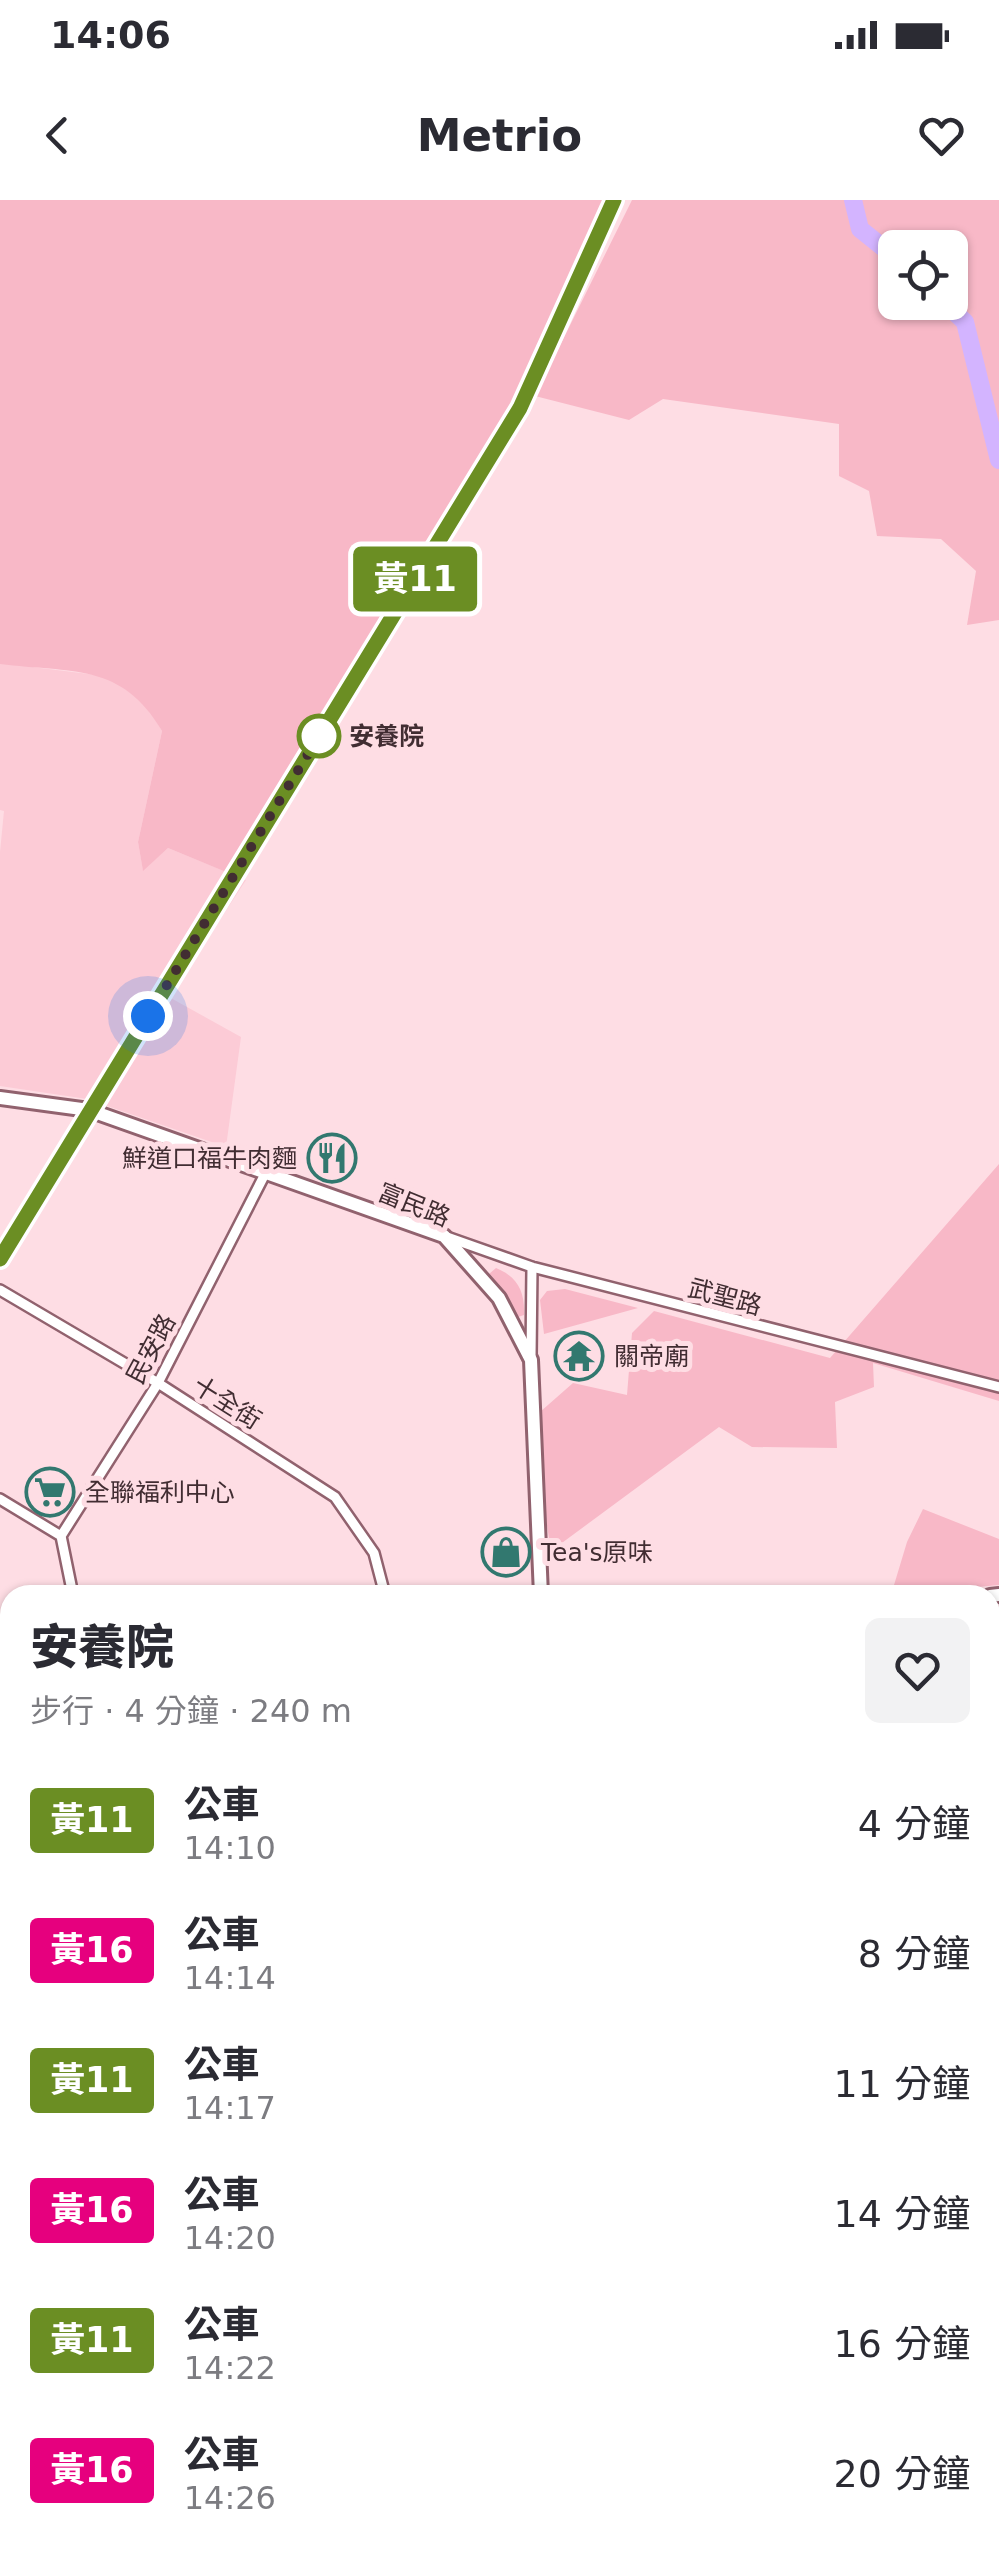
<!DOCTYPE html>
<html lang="zh-TW">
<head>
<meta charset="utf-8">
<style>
  :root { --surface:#fff; --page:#f2f2f3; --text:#2b2b33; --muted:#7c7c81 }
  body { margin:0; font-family:"DejaVu Sans","Noto Sans TC",sans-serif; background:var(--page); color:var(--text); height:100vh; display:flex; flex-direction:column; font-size:38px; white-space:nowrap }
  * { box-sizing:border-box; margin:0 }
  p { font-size:32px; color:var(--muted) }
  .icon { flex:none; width:55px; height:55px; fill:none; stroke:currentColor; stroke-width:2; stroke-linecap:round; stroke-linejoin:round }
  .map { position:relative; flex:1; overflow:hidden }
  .sheet { position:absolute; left:0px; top:1385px; width:1000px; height:972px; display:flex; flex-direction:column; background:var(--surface); border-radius:30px 30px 0 0; box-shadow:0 2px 8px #0004 }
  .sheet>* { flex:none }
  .badge { padding:0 20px; border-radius:8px; font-size:35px; line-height:65px }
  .fabs { position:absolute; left:878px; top:30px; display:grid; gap:20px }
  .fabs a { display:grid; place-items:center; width:90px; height:90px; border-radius:15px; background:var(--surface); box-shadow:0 2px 8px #0004; font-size:50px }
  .you { position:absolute; width:50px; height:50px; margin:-25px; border:8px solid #fff; border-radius:50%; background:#1a73e8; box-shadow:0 0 0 15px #1a73e833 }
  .map>.badge { position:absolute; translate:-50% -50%; box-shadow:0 0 0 5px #fff }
  .round { display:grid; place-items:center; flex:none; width:105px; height:105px; border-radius:15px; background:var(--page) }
  .summary { display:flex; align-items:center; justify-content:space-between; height:170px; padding:0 30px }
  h1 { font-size:48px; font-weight:800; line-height:75px }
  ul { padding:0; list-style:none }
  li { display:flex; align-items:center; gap:30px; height:130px; padding:0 30px }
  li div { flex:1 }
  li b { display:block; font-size:38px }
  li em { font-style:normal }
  li .badge { min-width:110px; font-weight:700; text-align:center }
  .status { display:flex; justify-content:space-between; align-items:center; height:70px; padding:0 50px; background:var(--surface); direction:ltr }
  .status svg { height:28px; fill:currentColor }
  header { display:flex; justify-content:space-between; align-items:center; height:130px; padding:0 30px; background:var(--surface); font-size:45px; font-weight:800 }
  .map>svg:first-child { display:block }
</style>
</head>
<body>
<div class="status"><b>14:06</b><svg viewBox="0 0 49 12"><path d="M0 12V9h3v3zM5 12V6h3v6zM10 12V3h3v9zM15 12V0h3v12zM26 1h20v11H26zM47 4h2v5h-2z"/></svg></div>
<header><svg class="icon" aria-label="back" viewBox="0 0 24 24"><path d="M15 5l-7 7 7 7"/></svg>Metrio<svg class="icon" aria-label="heart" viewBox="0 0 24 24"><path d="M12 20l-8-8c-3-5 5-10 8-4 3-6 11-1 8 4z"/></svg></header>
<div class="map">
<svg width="999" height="2356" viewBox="0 0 999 2356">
  <rect width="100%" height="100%" fill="#fedde4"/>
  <path fill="#fccbd6" d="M 0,463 L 105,476 L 144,501 L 162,531 L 138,642 L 143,670 L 168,648 L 246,680 L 169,797 L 241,837 L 226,947 L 87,899 L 0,886 L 0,652 L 4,611 L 0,610 Z
    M 0,1958 L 10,1961 L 10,2068 L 0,2080 Z"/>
  <path fill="#f8b8c7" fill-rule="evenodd" d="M 0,0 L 615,0 L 518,201 L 226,672 L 168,648 L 143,671 L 138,642 L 162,531 C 122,462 71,473 0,464 Z
    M 632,0 L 999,0 L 999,420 L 967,425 L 976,371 L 941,339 L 877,336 L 869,291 L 839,276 L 839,224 L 663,199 L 629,220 L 535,196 ZM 895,48 L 950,48 L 950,102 L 895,102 Z
    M 999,964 L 999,1201 L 873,1163 L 874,1187 L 835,1202 L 837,1248 L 752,1247 L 719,1227 L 551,1351 L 538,1268 L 540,1212 L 573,1183 L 627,1195 L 632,1133 L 654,1111 L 830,1158 Z
    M 496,1068 C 518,1077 525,1092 524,1115 L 518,1117 L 489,1074 Z
    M 565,1089 L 638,1108 L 544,1134 L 540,1100 L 547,1091 Z
    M 923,1309 L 999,1339 L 999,1385 L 891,1395 L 907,1342 Z
    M 0,2290 L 10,2297 L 10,2348 L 73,2348 L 84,2356 L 0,2356 Z"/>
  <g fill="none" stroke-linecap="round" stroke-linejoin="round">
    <path stroke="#d3b4ff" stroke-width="2.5" d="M 990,1810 L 999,1802
      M 95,2356 L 104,2348"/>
    <path stroke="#d3b4ff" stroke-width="18" d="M 853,0 L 860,29 L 895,57
      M 944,102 L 965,122 L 999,260"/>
    <g stroke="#91626e" stroke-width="14">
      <path id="street" d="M 447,1037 L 532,1067 L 999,1187
        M 0,1090 L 158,1183 L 335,1297 L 374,1353 L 385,1395
        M 531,1157 L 532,1067
        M 0,1299 L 61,1336 L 73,1395
        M 61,1336 L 158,1183 L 265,974
        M 0,1571 L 10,1569
        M 0,1874 L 10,1873
        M 0,1940 L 10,1943
        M 0,2098 L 10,2087
        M 0,2280 L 10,2289
        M 164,2348 L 164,2356"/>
    </g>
    <g stroke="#91626e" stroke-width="18">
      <path id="secondary" d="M 0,898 L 89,910 L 444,1036 L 499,1098 L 531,1160 L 541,1395
        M 0,1059 L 519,208 L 614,0
        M 990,1396 L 999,1395
        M 990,2182 L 999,2183
        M 300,2356 L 307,2348"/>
    </g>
    <use href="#street" stroke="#fff" stroke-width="9"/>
    <use href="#secondary" stroke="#fff" stroke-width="12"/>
  </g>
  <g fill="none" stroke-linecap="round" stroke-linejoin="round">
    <g stroke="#fff" stroke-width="22">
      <path id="line" d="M 0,1059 L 520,208 L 614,0"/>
    </g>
    <use href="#line" stroke="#6b8e23" stroke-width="15"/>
    <path stroke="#412d32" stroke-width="10" stroke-dasharray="0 18" d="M 148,816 L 319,536"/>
  </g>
  <defs>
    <g id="restaurant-ring" transform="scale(2.5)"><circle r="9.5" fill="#fedde4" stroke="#32786f" stroke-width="1.5"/><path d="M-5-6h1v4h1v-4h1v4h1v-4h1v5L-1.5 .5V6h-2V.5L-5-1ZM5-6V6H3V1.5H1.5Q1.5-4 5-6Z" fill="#32786f"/></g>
    <g id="temple-ring" transform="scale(2.5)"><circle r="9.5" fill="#fedde4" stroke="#32786f" stroke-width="1.5"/><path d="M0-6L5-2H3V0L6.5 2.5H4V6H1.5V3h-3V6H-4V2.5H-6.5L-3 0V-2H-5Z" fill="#32786f"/></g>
    <g id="supermarket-ring" transform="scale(2.5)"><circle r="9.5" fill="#fedde4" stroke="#32786f" stroke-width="1.5"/><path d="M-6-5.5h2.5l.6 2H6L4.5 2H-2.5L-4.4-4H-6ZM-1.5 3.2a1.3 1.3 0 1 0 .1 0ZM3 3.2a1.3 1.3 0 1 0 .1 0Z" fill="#32786f"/></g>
    <g id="shop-ring" transform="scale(2.5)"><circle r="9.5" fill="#fedde4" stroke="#32786f" stroke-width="1.5"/><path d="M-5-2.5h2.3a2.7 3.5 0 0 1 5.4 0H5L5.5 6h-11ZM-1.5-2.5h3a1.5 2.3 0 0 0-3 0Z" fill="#32786f"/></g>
  </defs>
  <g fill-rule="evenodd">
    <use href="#restaurant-ring" x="332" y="958"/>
    <use href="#temple-ring" x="579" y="1156"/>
    <use href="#supermarket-ring" x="50" y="1292"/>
    <use href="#shop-ring" x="506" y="1352"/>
  </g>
  <circle fill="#fff" stroke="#6b8e23" stroke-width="5" cx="319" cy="536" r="20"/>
  <g text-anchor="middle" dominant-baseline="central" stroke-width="10" stroke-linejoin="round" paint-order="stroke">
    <g font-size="25" font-weight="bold" fill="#412d32" stroke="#fedde4" text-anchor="start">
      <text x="349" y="536">安養院</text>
    </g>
    <g font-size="25" fill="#412d32" stroke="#fedde4" text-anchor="start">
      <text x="297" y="958" text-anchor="end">鮮道口福牛肉麵</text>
      <text x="614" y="1156">關帝廟</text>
      <text x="85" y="1292">全聯福利中心</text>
      <text x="541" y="1352">Tea's原味</text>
    </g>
    <g font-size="25" fill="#412d32" stroke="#fedde4">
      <text transform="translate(414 1005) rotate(22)">富民路</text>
      <text transform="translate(725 1097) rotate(15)">武聖路</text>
      <text transform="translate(151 1149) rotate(-62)">民安路</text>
      <text transform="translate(227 1203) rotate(32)">十全街</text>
    </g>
  </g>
</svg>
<div class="fabs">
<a><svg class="icon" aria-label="locate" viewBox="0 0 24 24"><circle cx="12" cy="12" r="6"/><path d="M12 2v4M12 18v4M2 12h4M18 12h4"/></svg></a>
</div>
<div class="you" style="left:148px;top:816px"></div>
<b class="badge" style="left:415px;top:379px;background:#6b8e23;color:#fff">黃11</b>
<section class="sheet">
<div class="summary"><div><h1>安養院</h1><p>步行 · 4 分鐘 · 240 m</p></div><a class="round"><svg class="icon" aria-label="heart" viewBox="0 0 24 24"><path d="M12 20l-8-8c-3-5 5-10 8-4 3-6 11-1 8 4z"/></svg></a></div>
<ul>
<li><span class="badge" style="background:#6b8e23;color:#fff">黃11</span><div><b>公車</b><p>14:10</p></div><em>4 分鐘</em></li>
<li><span class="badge" style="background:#e6007e;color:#fff">黃16</span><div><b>公車</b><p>14:14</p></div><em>8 分鐘</em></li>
<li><span class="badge" style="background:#6b8e23;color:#fff">黃11</span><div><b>公車</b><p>14:17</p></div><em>11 分鐘</em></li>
<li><span class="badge" style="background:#e6007e;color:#fff">黃16</span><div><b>公車</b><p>14:20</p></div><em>14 分鐘</em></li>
<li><span class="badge" style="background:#6b8e23;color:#fff">黃11</span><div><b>公車</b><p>14:22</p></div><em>16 分鐘</em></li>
<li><span class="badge" style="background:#e6007e;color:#fff">黃16</span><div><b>公車</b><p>14:26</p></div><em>20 分鐘</em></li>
</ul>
</section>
</div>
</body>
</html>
